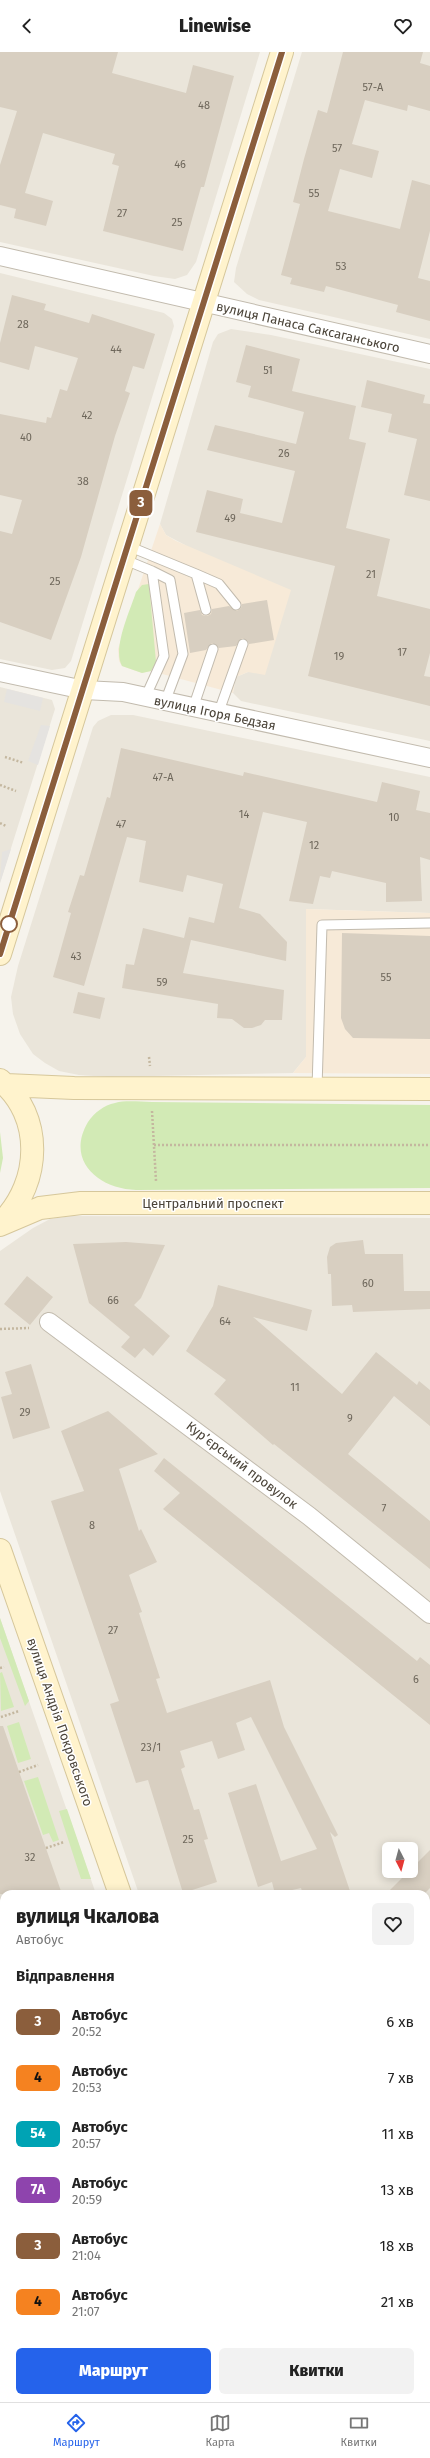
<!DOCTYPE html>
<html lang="uk">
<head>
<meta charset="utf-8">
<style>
  :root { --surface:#fff; --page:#f2f2f2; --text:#222; --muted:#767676; --line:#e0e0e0; --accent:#2563eb }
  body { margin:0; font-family:"Fira Sans",sans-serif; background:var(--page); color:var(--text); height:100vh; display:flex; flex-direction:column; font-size:15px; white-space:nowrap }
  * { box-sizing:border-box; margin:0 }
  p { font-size:13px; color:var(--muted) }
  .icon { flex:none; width:22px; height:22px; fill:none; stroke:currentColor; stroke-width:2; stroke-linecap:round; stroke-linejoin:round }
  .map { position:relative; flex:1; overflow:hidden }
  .drawer { position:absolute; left:0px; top:1838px; width:430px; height:512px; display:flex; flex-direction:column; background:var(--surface); border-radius:12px 12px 0 0; box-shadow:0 2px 10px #0003 }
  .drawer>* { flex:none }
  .badge { padding:0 8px; border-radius:6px; font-size:14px; line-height:26px }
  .needle { width:26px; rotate:174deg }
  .tools { position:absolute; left:382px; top:1790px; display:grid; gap:8px }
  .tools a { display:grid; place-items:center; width:36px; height:36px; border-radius:6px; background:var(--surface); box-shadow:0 2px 10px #0003; font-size:20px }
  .map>.badge { position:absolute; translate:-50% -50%; box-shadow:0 0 0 2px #fff }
  h2 { padding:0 16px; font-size:15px; line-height:36px }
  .round { display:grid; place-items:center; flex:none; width:42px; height:42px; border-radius:6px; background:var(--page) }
  .headline { display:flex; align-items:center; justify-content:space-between; height:68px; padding:0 16px }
  h1 { font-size:19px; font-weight:800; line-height:30px }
  .action { display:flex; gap:8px; margin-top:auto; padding:8px 16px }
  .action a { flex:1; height:46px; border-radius:6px; background:var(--accent); color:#fff; font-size:16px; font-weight:800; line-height:46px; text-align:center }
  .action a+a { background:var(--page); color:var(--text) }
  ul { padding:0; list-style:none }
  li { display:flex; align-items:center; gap:12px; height:56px; padding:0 16px }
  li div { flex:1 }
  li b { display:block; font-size:15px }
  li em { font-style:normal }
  li .badge { min-width:44px; font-weight:700; text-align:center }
  header { display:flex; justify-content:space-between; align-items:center; height:52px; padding:0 16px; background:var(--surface); font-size:18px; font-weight:800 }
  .tabs { display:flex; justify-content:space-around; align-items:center; height:56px; border-top:1px solid var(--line); background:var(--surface); font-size:11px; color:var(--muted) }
  .tabs a { display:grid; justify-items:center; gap:2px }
  .tabs .active { color:var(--accent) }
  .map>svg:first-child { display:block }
</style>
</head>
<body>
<header><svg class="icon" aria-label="back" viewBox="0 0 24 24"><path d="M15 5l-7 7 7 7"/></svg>Linewise<svg class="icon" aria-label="heart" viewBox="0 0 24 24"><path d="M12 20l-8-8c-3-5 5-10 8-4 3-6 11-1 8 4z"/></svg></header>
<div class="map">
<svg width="430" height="2350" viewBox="0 0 430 2350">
  <rect width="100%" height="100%" fill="#f6f3ec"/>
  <path fill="#eae5da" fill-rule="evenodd" d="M 0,0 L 260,0 L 196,210 L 187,223 L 175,227 L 154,224 L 0,190 Z
    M 302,0 L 430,0 L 430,287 L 259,248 L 247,242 L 234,230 L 236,216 Z
    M 0,221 L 164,261 L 172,267 L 174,274 L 71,609 L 65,616 L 52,618 L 0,607 Z
    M 231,277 L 271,283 L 430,317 L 430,689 L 241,649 L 233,641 L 236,625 L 248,620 L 185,493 L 166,483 L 160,472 L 213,290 L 218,282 Z
    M 0,635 L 52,648 L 55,657 L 0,831 Z
    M 111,663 L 133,663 L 430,725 L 430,861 L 306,857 L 306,1005 L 293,1021 L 108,1025 L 79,1023 L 59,1019 L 45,1011 L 33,1002 L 20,982 L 13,962 L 11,945 L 18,914 L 93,675 L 98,669 Z
    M 72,1164 L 430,1166 L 430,2350 L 317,2350 L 316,2346 L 426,2346 L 426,1842 L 139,1842 L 0,1439 L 0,1199 L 33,1176 L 50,1167 ZM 389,1797 L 411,1797 L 411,1819 L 389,1819 Z
    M 0,1566 L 96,1842 L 4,1842 L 4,2346 L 273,2346 L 274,2350 L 0,2350 Z"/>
  <path fill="#f7ead8" d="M 160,472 L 166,483 L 176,489 L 291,538 L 265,623 L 248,620 L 236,625 L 233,641 L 151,619 L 142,621 L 122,614 L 119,609 L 118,597 Z
    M 306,857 L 430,861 L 430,1022 L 293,1021 L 306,1005 Z"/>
  <path fill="#d2eab5" d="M 149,532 L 156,610 L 151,619 L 142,621 L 122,614 C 112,597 130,559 136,540 L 142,533 Z
    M 152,1050 L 430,1053 L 430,1136 L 136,1138 C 99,1137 65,1109 88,1070 C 94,1061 104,1053 115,1051 C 126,1048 140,1050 152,1050 Z
    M 0,1080 L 3,1106 L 0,1121 Z
    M 0,1566 L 29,1649 L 25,1654 L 0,1586 Z
    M 2,1620 L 14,1655 L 1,1659 L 0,1621 Z
    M 19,1670 L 31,1707 L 18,1711 L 7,1674 Z
    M 38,1725 L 59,1788 L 53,1790 L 49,1781 L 43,1783 L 24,1729 Z
    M 67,1757 L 91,1827 L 81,1827 L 59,1759 Z
    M 346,2346 L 394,2346 L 396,2349 L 347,2350 Z"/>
  <path fill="#e5e3e0" d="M 7,637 L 43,646 L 40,659 L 4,650 Z
    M 41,673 L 50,674 L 38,713 L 28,709 Z
    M 11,797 L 0,831 L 2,800 Z"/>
  <path fill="#d8cfc1" d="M 0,0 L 118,0 L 112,21 L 186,41 L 193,13 L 234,24 L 204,135 L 201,135 L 183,199 L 103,179 L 119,114 L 112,112 L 115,102 L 43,81 L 25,141 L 53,149 L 46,174 L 14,166 L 16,157 L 0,153 L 0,113 L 17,59 L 0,55 Z
    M 343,0 L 423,0 L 420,11 L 430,14 L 430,59 L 408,53 L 407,59 L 365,48 L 352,92 L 379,99 L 372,126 L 340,117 L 328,159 L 400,177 L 412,128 L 430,133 L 430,179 L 418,226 L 430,229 L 430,269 L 396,260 L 398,253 L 326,234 L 324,240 L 290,232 L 292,226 L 281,223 L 300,152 L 293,150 L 304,107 L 318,58 L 327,61 Z
    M 12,243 L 46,252 L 44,258 L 89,271 L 92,262 L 155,282 L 144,317 L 133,314 L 125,339 L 130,341 L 115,384 L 81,505 L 51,588 L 0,570 L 0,479 L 12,482 L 22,448 L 0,443 L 0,362 L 46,371 L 47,365 L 51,366 L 60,337 L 67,339 L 78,306 L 35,294 L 29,318 L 0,310 L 0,291 Z
    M 246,293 L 300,307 L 292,339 L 356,354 L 349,387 L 366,391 L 346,476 L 390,487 L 377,544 L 430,557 L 430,601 L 424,624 L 430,625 L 430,654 L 308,624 L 335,514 L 196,480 L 207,438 L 243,447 L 240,461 L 282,471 L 295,419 L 207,398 L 215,373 L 296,392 L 304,360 L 248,345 L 251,334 L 236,330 Z
    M 367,328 L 425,343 L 423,351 L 430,352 L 430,449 L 404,443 L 417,387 L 388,380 L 392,362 L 361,355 Z
    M 267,548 L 274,588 L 249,592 L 247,588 L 242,586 L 236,594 L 219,596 L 212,591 L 206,598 L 190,601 L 184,561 L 200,558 L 202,563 L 207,564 L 211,562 L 212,557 L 229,554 L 237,559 L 241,556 L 242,552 Z
    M 121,696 L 243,724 L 244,720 L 377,750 L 382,730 L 420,739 L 416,758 L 430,761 L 430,808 L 420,805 L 422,849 L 386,850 L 386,831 L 332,819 L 330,826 L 320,824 L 313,852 L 289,849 L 307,770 L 263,760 L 239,856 L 260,862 L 287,890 L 286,909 L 191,888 L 183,921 L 284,938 L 282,968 L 265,968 L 261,973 L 252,976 L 244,976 L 232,967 L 217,966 L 218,952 L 122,936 L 126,912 L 134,913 L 143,876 L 184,886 L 189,865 L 214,871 L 223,832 L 187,823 L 183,840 L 139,830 L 146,789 L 127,785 L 84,934 L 53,925 L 71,861 L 68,860 L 80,823 L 84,824 L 107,745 L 110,746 Z
    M 342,881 L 430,884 L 430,987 L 353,986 L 345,977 L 341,966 Z
    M 78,940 L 105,946 L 100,967 L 73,961 Z
    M 363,1188 L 365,1202 L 403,1202 L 404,1239 L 430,1239 L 430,1257 L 353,1260 L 352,1253 L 332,1254 L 331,1222 L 328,1222 L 327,1205 L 330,1195 L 336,1191 Z
    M 126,1190 L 165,1193 L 141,1246 L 134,1253 L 170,1284 L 153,1304 L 144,1296 L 135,1306 L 121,1295 L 130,1285 L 89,1251 L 73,1192 Z
    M 27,1224 L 53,1245 L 30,1273 L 4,1252 Z
    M 218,1233 L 312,1258 L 307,1279 L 253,1265 L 342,1342 L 376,1300 L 417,1333 L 419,1329 L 430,1338 L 430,1374 L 394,1344 L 348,1402 L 430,1469 L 430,1517 L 274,1392 L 273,1393 L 214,1342 L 226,1328 L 186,1299 L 213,1254 Z
    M 31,1312 L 50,1376 L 13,1387 L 1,1345 L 12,1342 L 5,1320 Z
    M 108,1359 L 158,1402 L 119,1417 L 139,1479 L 141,1477 L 157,1510 L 129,1523 L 142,1560 L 139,1561 L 160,1626 L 156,1627 L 167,1661 L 270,1628 L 284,1675 L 338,1783 L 335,1785 L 330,1780 L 351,1842 L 303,1842 L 301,1836 L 275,1842 L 272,1830 L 258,1835 L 228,1741 L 256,1732 L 281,1809 L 317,1797 L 251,1665 L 236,1671 L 245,1698 L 218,1707 L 212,1689 L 180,1699 L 185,1715 L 181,1717 L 194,1758 L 199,1757 L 208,1787 L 204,1788 L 217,1830 L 183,1841 L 148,1728 L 136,1731 L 110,1652 L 119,1649 L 51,1449 L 84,1439 L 61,1379 Z
    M 164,1406 L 417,1609 L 420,1605 L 430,1613 L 430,1673 L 163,1457 L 180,1441 L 154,1419 Z
    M 0,1674 L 3,1674 L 62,1842 L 0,1842 Z
    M 430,1798 L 430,1836 L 424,1842 L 386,1842 Z"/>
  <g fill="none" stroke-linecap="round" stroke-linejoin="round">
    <g stroke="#c2bbae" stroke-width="11">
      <path id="lane" d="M 128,494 L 196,522 L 206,558
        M 123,507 L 152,519 L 164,604 L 145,646
        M 152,519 L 170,528 L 183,602 L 165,650
        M 196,522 L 219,532 L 236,553
        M 193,656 L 213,597
        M 218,662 L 243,592
        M 317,1036 L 322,873 L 430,871"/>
    </g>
    <g stroke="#c2bbae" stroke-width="20">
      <path id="street" d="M 0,204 L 430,302
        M 0,620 L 84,638 L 123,640 L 430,706
        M 49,1270 L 309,1464 L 430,1562"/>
    </g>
    <g stroke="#d6c79b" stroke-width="24">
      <path id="secondary" d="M 0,902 L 282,0
        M 0,1028 C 44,1064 41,1130 3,1169
        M 6,1033 L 74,1036 L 430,1037
        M 0,1173 L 40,1156 L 81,1151 L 430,1151
        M 0,1498 L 120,1842
        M 292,2346 L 293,2350"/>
    </g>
    <path stroke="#c4b79f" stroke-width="2.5" stroke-dasharray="2 2" stroke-linecap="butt" d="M 5,705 L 24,711
      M 0,733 L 16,739
      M 0,771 L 6,774
      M 149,1005 L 150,1014
      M 152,1059 L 156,1129
      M 154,1093 L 430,1093
      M 0,1277 L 29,1276
      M 0,1616 L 4,1615
      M 1,1665 L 19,1659
      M 19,1720 L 38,1713
      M 46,1796 L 64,1790
      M 415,2346 L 420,2350
      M 405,2350 L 409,2346"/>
    <use href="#lane" stroke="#fff" stroke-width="9"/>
    <use href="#street" stroke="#fff" stroke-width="18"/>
    <use href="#secondary" stroke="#fff3cd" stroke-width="22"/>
  </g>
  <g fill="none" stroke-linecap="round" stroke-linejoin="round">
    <g stroke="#fff" stroke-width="9">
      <path id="line" d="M 0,902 L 282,0"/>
    </g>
    <use href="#line" stroke="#8b5e3c" stroke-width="6"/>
  </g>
  <circle fill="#fff" stroke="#8b5e3c" stroke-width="2" cx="9" cy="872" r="8"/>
  <g text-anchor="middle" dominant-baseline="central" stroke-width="3" stroke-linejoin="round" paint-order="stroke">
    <g font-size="11" fill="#6e675b">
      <text x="373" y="35">57-А</text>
      <text x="204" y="53">48</text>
      <text x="337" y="96">57</text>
      <text x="180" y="112">46</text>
      <text x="314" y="141">55</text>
      <text x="122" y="161">27</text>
      <text x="177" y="170">25</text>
      <text x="341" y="214">53</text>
      <text x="23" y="272">28</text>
      <text x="116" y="297">44</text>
      <text x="268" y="318">51</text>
      <text x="87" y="363">42</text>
      <text x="26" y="385">40</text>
      <text x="284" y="401">26</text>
      <text x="83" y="429">38</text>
      <text x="230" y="466">49</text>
      <text x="371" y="522">21</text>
      <text x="55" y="529">25</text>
      <text x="402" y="600">17</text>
      <text x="339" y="604">19</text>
      <text x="163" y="725">47-А</text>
      <text x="244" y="762">14</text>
      <text x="394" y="765">10</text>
      <text x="121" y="772">47</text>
      <text x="314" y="793">12</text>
      <text x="76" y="904">43</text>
      <text x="386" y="925">55</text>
      <text x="162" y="930">59</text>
      <text x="368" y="1231">60</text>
      <text x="113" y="1248">66</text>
      <text x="225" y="1269">64</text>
      <text x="295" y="1335">11</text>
      <text x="25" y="1360">29</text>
      <text x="350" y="1366">9</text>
      <text x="384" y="1456">7</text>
      <text x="92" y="1473">8</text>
      <text x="113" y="1578">27</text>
      <text x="416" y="1627">6</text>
      <text x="151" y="1695">23/1</text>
      <text x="188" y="1787">25</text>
      <text x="30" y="1805">32</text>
    </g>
    <g font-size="13" fill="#4b4439" stroke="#fff">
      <text transform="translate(308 275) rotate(13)">вулиця Панаса Саксаганського</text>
      <text transform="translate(215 661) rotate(12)">вулиця Ігоря Бедзая</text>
      <text x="213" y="1151">Центральний проспект</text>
      <text transform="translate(242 1413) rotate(37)">Курʼєрський провулок</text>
      <text transform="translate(60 1670) rotate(71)">вулиця Андрія Покровського</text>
    </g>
  </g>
</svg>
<div class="tools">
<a><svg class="needle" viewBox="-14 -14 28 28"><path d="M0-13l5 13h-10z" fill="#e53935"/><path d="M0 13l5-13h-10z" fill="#767676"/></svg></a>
</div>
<b class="badge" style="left:141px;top:451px;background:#8b5e3c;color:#fff">3</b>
<section class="drawer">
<div class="headline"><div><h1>вулиця Чкалова</h1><p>Автобус</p></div><a class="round"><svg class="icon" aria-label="heart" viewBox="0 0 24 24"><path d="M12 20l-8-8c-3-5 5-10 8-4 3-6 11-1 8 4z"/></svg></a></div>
<h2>Відправлення</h2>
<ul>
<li><span class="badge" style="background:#8b5e3c;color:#fff">3</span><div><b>Автобус</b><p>20:52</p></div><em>6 хв</em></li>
<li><span class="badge" style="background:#f58220;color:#111">4</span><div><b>Автобус</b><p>20:53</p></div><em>7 хв</em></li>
<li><span class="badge" style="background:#00a3b4;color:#fff">54</span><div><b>Автобус</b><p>20:57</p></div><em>11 хв</em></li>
<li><span class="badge" style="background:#8e44ad;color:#fff">7А</span><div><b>Автобус</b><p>20:59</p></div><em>13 хв</em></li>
<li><span class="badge" style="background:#8b5e3c;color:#fff">3</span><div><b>Автобус</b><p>21:04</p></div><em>18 хв</em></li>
<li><span class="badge" style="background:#f58220;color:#111">4</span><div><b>Автобус</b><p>21:07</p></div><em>21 хв</em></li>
</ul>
<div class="action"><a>Маршрут</a><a>Квитки</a></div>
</section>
</div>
<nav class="tabs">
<a class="active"><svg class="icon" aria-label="directions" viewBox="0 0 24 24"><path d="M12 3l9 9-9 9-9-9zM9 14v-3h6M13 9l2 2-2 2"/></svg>Маршрут</a>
<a><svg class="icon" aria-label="map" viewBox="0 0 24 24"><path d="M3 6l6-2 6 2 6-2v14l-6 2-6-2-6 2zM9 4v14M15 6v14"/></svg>Карта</a>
<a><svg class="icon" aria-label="tickets" viewBox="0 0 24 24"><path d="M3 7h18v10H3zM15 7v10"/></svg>Квитки</a>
</nav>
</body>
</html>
